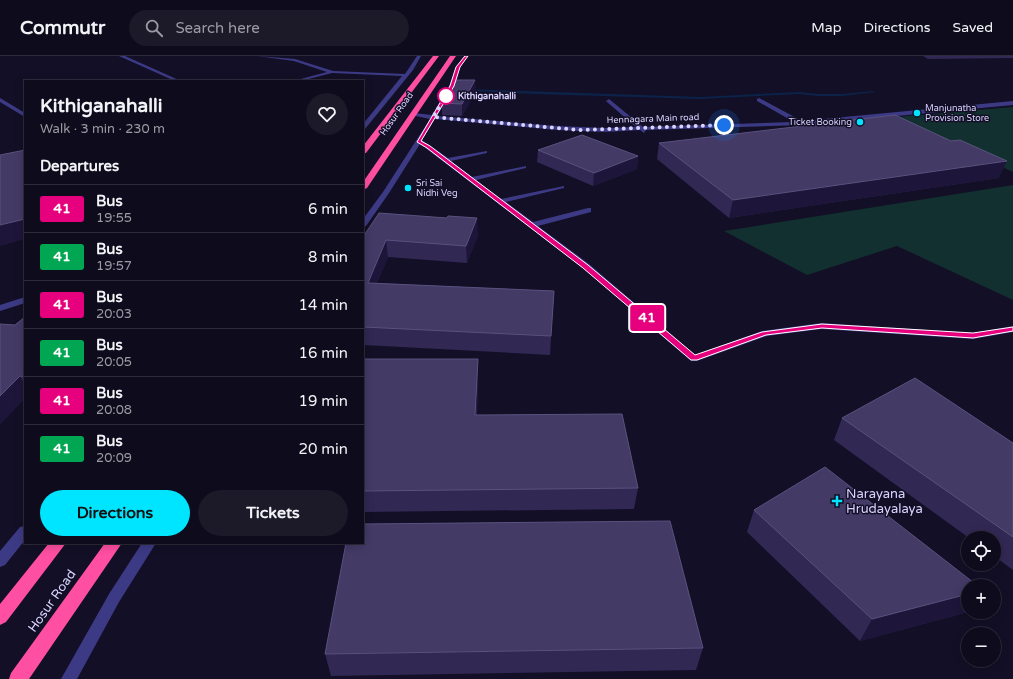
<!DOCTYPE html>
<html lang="en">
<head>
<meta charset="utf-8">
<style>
  :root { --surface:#0e0b1c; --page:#1c1929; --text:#f1f3f6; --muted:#9b9ba3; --line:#2e2b3b; --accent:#00e5ff }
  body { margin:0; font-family:"Varela Round",sans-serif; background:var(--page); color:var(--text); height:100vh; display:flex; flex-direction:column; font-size:15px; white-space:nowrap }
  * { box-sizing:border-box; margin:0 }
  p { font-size:13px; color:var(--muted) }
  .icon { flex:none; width:22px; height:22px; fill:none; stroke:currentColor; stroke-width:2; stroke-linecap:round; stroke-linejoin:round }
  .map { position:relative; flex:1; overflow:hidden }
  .details { position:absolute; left:24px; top:24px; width:340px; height:464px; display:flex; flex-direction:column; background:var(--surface); border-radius:0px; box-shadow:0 2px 10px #0003,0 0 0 1px var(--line) }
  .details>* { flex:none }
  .badge { padding:0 8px; border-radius:3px; font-size:14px; line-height:26px }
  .tools { position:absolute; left:961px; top:475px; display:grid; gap:8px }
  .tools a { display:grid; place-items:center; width:40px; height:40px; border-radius:50%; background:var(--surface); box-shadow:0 2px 10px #0003,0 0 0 1px var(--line); font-size:20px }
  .you { position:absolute; width:20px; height:20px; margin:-10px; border:3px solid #fff; border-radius:50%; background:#1a73e8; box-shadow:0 0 0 6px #1a73e833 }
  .map>.badge { position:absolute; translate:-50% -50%; box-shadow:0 0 0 2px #fff }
  h2 { padding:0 16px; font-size:15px; line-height:36px }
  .round { display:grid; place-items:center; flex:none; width:42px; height:42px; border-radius:21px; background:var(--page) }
  .head { display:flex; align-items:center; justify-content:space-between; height:68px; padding:0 16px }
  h1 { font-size:19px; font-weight:800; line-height:30px }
  .button { display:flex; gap:8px; margin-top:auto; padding:8px 16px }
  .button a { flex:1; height:46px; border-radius:24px; background:var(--accent); color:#111; font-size:16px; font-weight:800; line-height:46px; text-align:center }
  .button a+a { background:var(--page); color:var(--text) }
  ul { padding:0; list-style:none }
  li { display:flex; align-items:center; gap:12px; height:48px; padding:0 16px; border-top:1px solid var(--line) }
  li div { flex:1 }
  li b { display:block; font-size:15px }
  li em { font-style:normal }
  li .badge { min-width:44px; font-weight:700; text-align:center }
  header { display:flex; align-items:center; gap:24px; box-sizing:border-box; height:56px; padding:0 20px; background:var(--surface); border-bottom:1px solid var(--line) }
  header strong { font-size:19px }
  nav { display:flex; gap:22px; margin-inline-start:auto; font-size:14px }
  .search { width:280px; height:36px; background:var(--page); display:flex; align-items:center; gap:10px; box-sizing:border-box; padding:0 14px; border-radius:22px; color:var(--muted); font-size:15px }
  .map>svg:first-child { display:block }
</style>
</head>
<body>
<header>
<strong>Commutr</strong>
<div class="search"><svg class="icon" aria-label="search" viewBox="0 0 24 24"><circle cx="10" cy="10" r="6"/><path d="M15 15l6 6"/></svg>Search here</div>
<nav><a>Map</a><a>Directions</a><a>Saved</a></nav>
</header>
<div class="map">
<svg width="1013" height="623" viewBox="0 0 1013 623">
  <rect width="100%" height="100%" fill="#130f26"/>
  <path fill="#12302f" d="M 1013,51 L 1013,116 L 895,61 Z
    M 1013,129 L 1013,244 L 897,190 L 807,219 L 724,175 Z"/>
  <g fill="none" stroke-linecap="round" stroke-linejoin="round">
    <path fill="#0c2248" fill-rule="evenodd" d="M 468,33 L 700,41 L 799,36 L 818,38 L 842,38 L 874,35 L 875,36 L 842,40 L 818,40 L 799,38 L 700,43 L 535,38 L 469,35 Z"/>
    <path fill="#3d3a85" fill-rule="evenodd" d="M 119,0 L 125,0 L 181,25 L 175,25 Z
      M 257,0 L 295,3 L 333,15 L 405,18 L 417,0 L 421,0 L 413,14 L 365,73 L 363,74 L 363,68 L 402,20 L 332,17 L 301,25 L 293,25 L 327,16 L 294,5 Z
      M 464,0 L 468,0 L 460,11 L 455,30 L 437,60 L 557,70 L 605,72 L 636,71 L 607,46 L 606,45 L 609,43 L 643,71 L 794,66 L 757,45 L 757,43 L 759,42 L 802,65 L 1013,45 L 1013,49 L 801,69 L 646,74 L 644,77 L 640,74 L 605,76 L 557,74 L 435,63 L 422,84 L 448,102 L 487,95 L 487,97 L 451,105 L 472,121 L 526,110 L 526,112 L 476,124 L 501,143 L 564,130 L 564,132 L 506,146 L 533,166 L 588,152 L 591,152 L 591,156 L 538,170 L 589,208 L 695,299 L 762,275 L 821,267 L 973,277 L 1013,270 L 1013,276 L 973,283 L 821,273 L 767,280 L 697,305 L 691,305 L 583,212 L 420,88 L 389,137 L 366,170 L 363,170 L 363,163 L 383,136 L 430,63 L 411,59 L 414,57 L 432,59 L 449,30 L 456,11 Z
      M 0,42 L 25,57 L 25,61 L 0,46 Z
      M 25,241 L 25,247 L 0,255 L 0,249 Z
      M 25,470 L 25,484 L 5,509 L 0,511 L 0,495 L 20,471 Z
      M 142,487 L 156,487 L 119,546 L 77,623 L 61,623 L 109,538 Z"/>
    <path fill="#ff4fa3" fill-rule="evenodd" d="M 433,0 L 439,0 L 366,97 L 363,97 L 363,90 Z
      M 450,0 L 456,0 L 367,132 L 363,134 L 363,126 Z
      M 49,487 L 66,487 L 6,566 L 0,569 L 0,548 Z
      M 105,487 L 122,487 L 29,623 L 9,623 L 11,617 Z"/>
  </g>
  <path fill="#312854" d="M 923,0 L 1013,0 L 1013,2 L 928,3 Z
    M 476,35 L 462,60 L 442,59 L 442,47 Z
    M 659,87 L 999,122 L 729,162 L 657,103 Z
    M 538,94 L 638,100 L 637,113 L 593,130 L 537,106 Z
    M 478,179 L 467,207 L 388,201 L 377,227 L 554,235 L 550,299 L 363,289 L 363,181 Z
    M 25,261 L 25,342 L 0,368 L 15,269 Z
    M 363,303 L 478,303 L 478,323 L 477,359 L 638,432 L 634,453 L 363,456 Z
    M 842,362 L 1013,387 L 1013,514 L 994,500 L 994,482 L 969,482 L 834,384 Z
    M 754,454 L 968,556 L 860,585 L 747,476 Z
    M 703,592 L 696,614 L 331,620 L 325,598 Z"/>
  <path fill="#1d163a" d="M 475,24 L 476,35 L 462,60 L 462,48 Z
    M 638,100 L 637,113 L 593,130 L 594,117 Z
    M 1007,105 L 999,122 L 729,162 L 733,144 Z
    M 477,162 L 478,179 L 467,207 L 466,190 Z
    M 25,163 L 25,183 L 0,190 L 0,169 Z
    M 386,184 L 388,201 L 370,245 L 368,227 Z
    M 478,303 L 478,323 L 475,380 L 475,359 Z
    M 20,320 L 25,330 L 25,342 L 0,368 L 0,340 Z
    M 968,538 L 968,556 L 860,585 L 872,563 Z"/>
  <path fill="#433a66" stroke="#5a527e" d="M 457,24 L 475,24 L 462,48 L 442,47 Z
    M 895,59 L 951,85 L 960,84 L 1007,105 L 733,144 L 659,87 Z
    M 582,79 L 638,100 L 594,117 L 538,94 Z
    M 25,94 L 25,163 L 0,169 L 0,99 Z
    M 379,157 L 447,162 L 448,160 L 477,162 L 466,190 L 386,184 L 368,227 L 554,235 L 551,280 L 363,271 L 363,181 Z
    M 25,261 L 25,321 L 20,320 L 0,340 L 0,268 L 15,269 Z
    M 363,303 L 478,303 L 475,359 L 622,358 L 638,432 L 363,435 Z
    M 915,322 L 1013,387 L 1013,481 L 842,362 Z
    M 825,411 L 978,530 L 968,530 L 968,538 L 872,563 L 754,454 Z
    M 670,465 L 703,592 L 325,598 L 346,487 L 363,487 L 363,468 Z"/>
  <path fill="#e6007e" stroke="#fff" d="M 465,0 L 468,0 L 460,11 L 454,30 L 421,85 L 430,90 L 588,209 L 695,299 L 762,276 L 822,268 L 973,277 L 1013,271 L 1013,275 L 973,282 L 822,272 L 766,279 L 697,304 L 691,304 L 583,212 L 427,92 L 417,86 L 450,30 L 456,11 Z"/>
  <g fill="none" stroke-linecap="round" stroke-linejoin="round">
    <path stroke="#d9d4ff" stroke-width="4" stroke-dasharray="0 7.2" d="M 446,40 L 433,61 L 580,74 L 724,69"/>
  </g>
  <circle fill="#fff" stroke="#e6007e" stroke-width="2" cx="446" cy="40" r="8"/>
  <g fill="#00e5ff" stroke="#130f26" stroke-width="1.5">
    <circle cx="917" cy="57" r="4"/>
    <circle cx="860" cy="66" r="4"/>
    <circle cx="408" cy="132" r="4"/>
    <path d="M835 439h4v4h4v4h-4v4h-4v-4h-4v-4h4z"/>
  </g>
  <g text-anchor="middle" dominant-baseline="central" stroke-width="3" stroke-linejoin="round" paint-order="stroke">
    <g font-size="9" font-weight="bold" fill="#d9d4ff" stroke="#130f26" text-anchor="start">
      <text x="458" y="40">Kithiganahalli</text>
    </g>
    <g font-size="9" fill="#d9d4ff" stroke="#130f26" text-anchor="start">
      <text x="925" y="52">Manjunatha<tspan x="925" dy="10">Provision Store</tspan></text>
      <text x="852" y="66" text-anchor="end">Ticket Booking</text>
      <text x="416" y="127">Sri Sai<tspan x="416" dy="10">Nidhi Veg</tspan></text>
    </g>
    <g font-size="9" fill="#d9d4ff" stroke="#130f26">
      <text transform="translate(397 58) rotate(-55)">Hosur Road</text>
      <text transform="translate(653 63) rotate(-2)">Hennagara Main road</text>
    </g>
    <g font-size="13" fill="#d9d4ff" stroke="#130f26" text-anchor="start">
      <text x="846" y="438">Narayana<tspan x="846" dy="15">Hrudayalaya</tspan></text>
    </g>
    <g font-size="13" fill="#d9d4ff" stroke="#130f26">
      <text transform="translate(52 545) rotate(-55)">Hosur Road</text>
    </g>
  </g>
</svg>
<div class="tools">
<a><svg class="icon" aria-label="locate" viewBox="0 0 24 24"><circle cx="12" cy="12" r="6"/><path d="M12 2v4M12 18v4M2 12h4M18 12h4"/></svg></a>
<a>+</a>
<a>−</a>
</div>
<div class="you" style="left:724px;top:69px"></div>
<b class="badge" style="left:647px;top:262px;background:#e6007e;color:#fff">41</b>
<section class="details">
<div class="head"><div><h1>Kithiganahalli</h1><p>Walk · 3 min · 230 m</p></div><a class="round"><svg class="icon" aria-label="heart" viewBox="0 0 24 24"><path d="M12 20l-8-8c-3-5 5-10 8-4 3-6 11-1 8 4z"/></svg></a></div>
<h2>Departures</h2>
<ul>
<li><span class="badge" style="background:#e6007e;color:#fff">41</span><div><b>Bus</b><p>19:55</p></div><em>6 min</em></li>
<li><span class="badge" style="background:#00a651;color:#fff">41</span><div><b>Bus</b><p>19:57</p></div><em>8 min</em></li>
<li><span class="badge" style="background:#e6007e;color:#fff">41</span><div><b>Bus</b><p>20:03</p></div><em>14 min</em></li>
<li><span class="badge" style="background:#00a651;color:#fff">41</span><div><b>Bus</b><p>20:05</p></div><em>16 min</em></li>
<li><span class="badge" style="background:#e6007e;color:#fff">41</span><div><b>Bus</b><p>20:08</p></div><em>19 min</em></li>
<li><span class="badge" style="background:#00a651;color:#fff">41</span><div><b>Bus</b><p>20:09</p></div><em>20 min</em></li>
</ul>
<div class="button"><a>Directions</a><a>Tickets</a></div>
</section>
</div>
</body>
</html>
